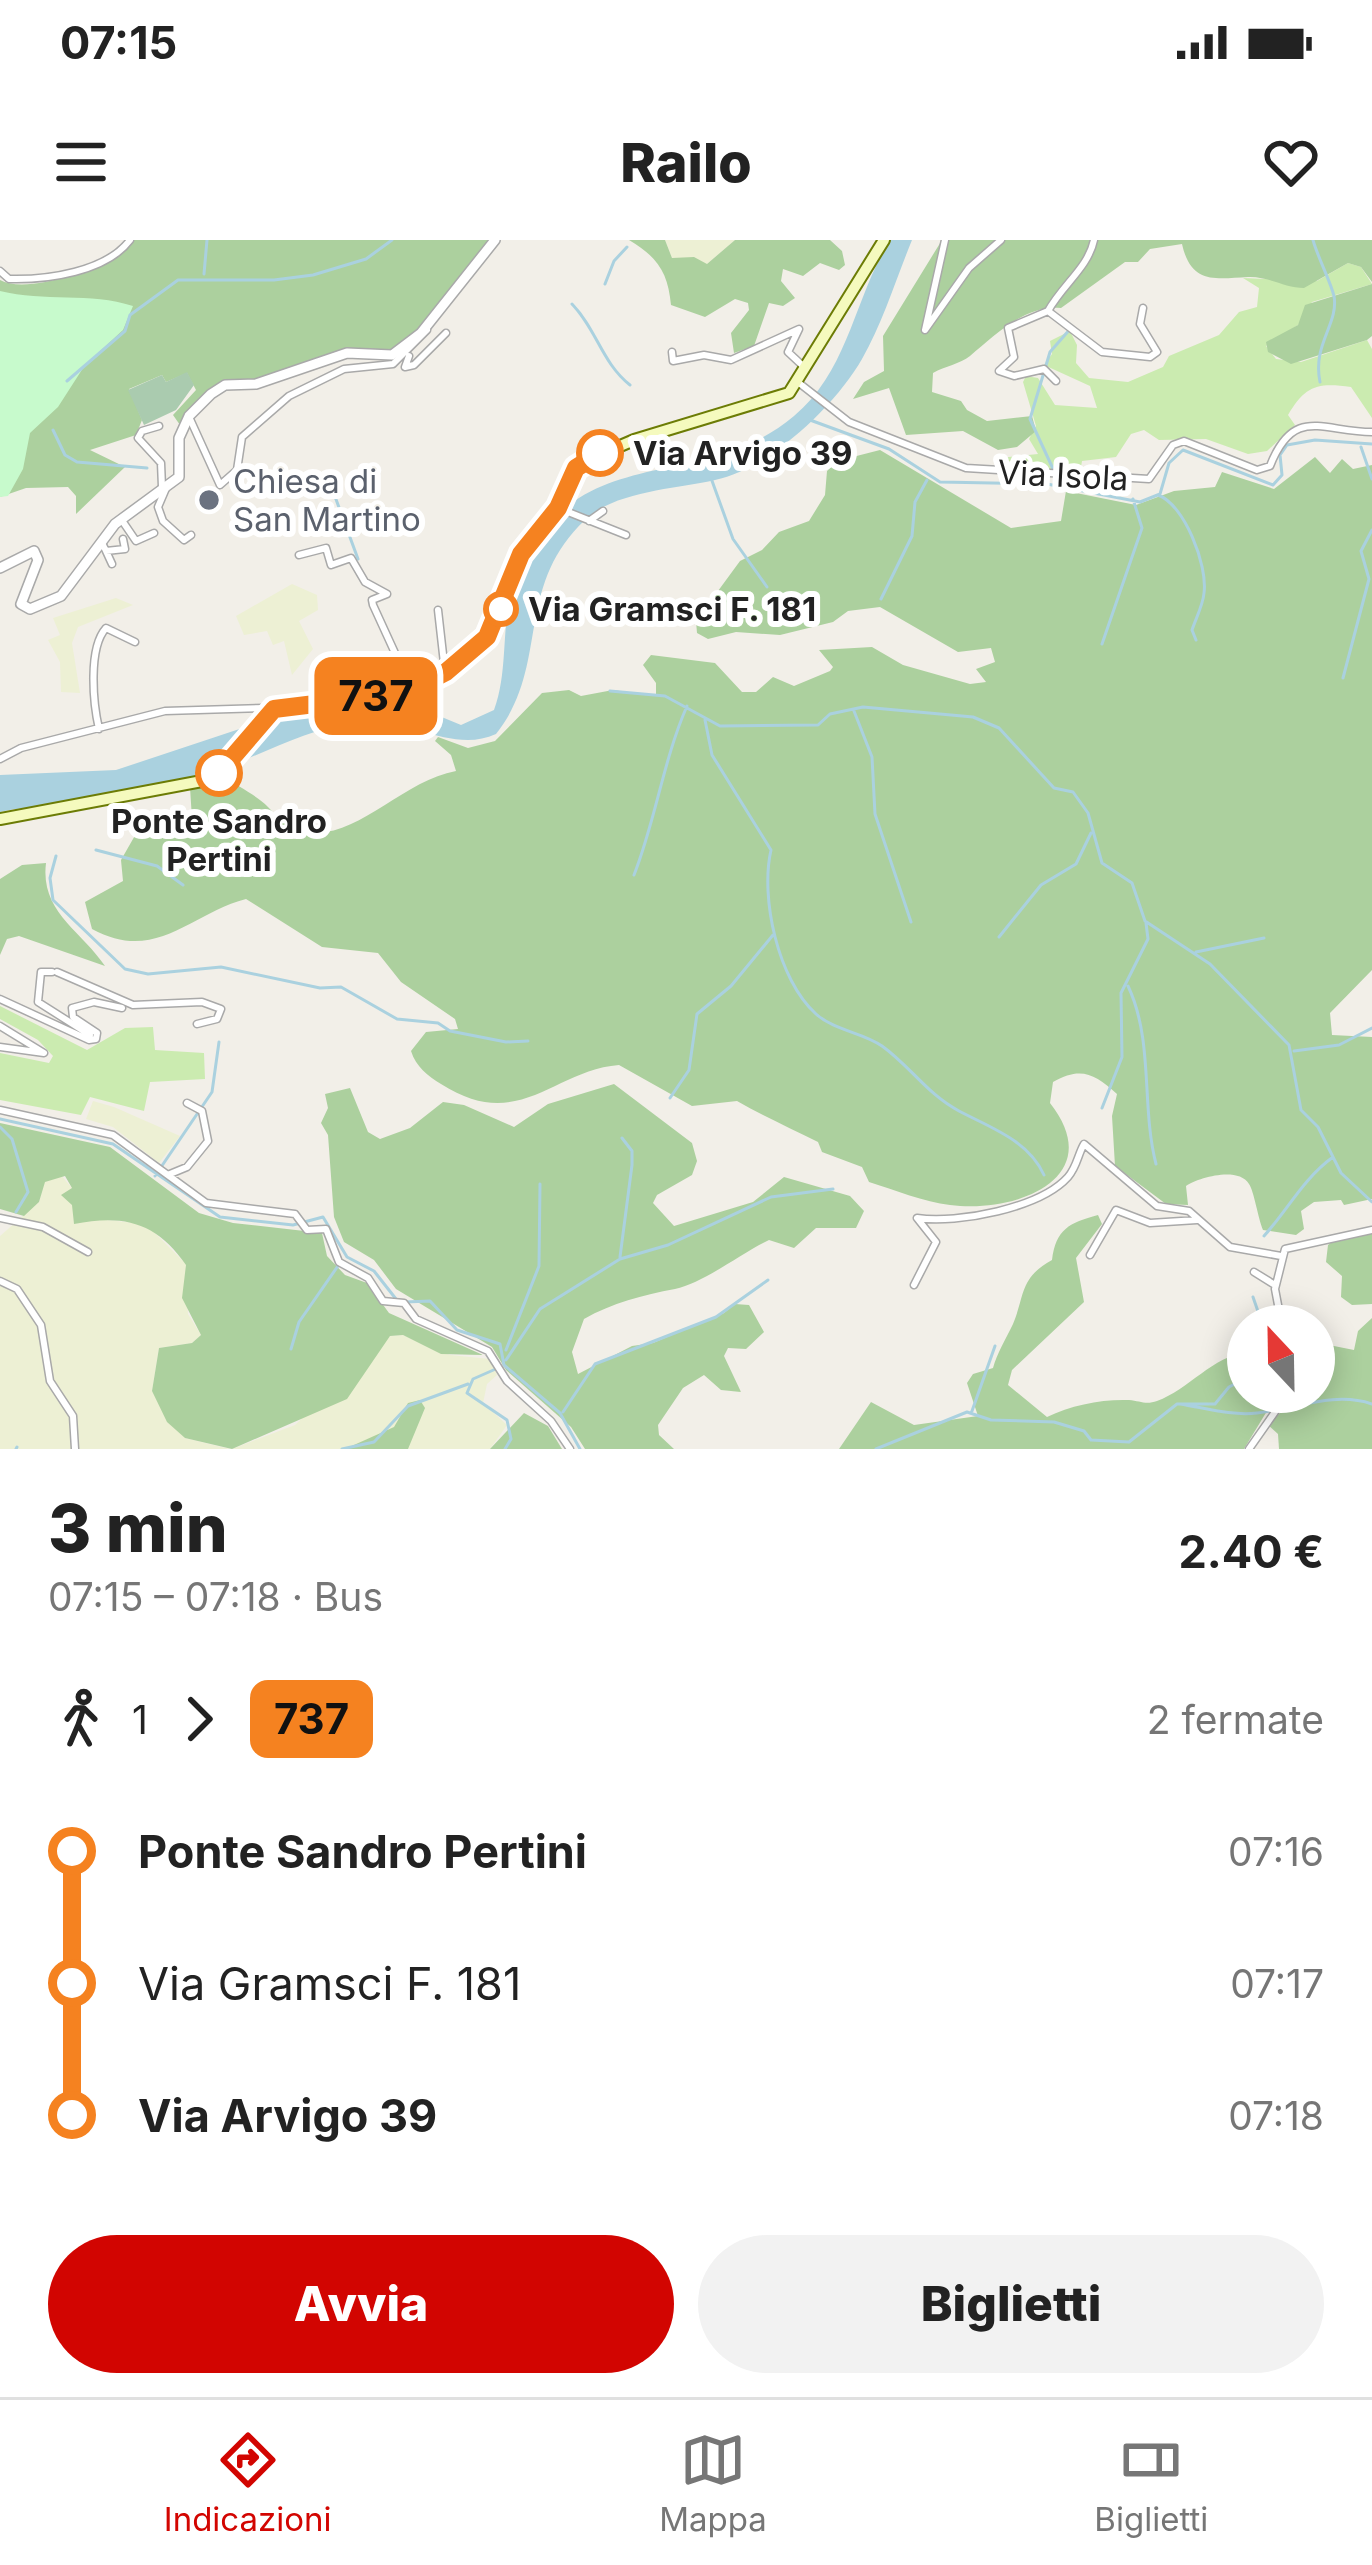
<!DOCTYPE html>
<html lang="it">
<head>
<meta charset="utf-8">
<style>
  :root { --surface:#fff; --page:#f2f2f2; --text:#222; --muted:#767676; --line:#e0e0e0; --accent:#d20501 }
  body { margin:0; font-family:Inter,sans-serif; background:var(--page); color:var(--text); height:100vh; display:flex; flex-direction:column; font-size:45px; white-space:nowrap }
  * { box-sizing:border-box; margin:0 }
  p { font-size:39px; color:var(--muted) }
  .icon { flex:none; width:66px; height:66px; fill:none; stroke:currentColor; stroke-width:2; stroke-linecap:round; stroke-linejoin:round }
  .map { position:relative; height:1209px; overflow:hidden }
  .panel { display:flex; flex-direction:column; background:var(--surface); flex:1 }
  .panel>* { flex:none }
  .badge { padding:0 24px; border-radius:18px; font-size:42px; line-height:78px }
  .needle { width:78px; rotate:338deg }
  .fabs { position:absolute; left:1227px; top:1065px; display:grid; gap:24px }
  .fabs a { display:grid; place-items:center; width:108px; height:108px; border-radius:50%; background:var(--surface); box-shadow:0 6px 30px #0003; font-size:60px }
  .map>.badge { position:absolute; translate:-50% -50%; box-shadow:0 0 0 6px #fff }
  .legs { display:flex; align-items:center; gap:18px; height:132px; padding:0 48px; font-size:39px }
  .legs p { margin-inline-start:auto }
  .headline { display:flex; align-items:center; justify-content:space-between; height:204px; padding:0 48px }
  h1 { font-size:66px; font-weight:800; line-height:90px }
  .action { display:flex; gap:24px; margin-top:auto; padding:24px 48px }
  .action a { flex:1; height:138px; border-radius:72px; background:var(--accent); color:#fff; font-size:48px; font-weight:800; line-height:138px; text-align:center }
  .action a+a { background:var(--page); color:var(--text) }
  ul { padding:0 48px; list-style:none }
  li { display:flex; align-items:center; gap:42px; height:132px; font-size:45px }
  li i { display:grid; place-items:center; width:18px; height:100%; margin:0 15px; background:currentColor }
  li i::after { content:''; width:30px; height:30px; margin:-15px; border:9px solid; border-radius:50%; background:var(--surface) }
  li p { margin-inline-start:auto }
  li:first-child i { background:linear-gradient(#0000 50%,currentColor 0) }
  li:last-child i { background:linear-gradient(currentColor 50%,#0000 0) }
  .status { display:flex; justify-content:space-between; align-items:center; height:84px; padding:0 60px; background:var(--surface); direction:ltr }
  .status svg { height:33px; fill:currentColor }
  header { display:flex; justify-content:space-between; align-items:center; height:156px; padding:0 48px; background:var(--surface); font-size:54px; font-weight:800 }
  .menu { display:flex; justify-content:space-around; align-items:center; height:168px; border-top:3px solid var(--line); background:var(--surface); font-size:33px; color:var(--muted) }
  .menu a { display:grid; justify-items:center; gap:6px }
  .menu .on { color:var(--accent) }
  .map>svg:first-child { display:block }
</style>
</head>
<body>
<div class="status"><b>07:15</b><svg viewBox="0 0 49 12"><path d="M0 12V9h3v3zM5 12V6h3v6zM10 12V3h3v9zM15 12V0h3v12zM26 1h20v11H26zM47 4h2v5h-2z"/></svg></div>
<header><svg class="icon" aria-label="menu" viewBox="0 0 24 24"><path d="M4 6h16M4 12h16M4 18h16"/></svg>Railo<svg class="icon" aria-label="heart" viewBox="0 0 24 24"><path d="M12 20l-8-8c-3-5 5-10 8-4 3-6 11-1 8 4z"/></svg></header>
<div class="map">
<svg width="1372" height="1209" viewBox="0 0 1372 1209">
  <rect width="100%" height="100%" fill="#f2efe8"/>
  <path fill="#edf0d4" d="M 665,0 L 735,0 L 707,24 L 672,18 Z
    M 292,344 L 317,355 L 318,370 L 299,381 L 313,409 L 292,435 L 284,401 L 273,405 L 267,391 L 244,395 L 236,376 Z
    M 116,358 L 133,365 L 78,387 L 72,403 L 80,453 L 61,452 L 60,422 L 48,400 L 60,395 L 53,378 Z
    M 93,861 L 114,867 L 180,896 L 159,923 L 113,887 L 86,879 Z
    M 60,934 L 72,948 L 74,983 L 96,979 L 146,984 L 186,1024 L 188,1074 L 201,1095 L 192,1103 L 159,1108 L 152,1151 L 185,1198 L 230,1209 L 0,1209 L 0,996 L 39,962 L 44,942 Z
    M 403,1095 L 450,1115 L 490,1119 L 497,1135 L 487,1144 L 483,1163 L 507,1185 L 490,1209 L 232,1209 L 295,1185 L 390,1096 Z"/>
  <path fill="#cbebb0" d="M 1348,23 L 1361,27 L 1372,44 L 1312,62 L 1298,85 L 1266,106 L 1276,119 L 1301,122 L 1367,100 L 1372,109 L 1372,178 L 1351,147 C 1317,142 1305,146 1288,175 L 1295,185 L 1267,211 L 1248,214 L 1206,199 L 1159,200 L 1144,190 L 1131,194 L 1116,217 L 1082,221 L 1080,233 L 1034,230 L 1000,218 L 1038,214 L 1029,199 L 1036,186 L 1023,142 L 1026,136 L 1038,138 L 1055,165 L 1097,168 L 1090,146 L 1044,125 L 1052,114 L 1050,101 L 1070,91 L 1077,105 L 1076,123 L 1089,138 L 1128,142 L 1163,127 L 1169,116 L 1219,95 L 1239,72 L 1257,67 L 1259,48 L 1243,38 L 1317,41 Z
    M 0,766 L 87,810 L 125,788 L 153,787 L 155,810 L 204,813 L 205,839 L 150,842 L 144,871 L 90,857 L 81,875 L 0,860 L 0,813 L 49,823 L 53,816 L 38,800 L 0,779 Z"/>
  <path fill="#acd09e" d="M 133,0 L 491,0 L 415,95 L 386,114 C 330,99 284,142 229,142 L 180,185 L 173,175 L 196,150 L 187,133 L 166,142 L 162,135 L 129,149 L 142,180 L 136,195 L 90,210 L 125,227 L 76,274 L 76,256 L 68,247 L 26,248 L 0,257 L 0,40 C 29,56 114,25 133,0 Z
    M 629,0 L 665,0 L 672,18 L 694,17 L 707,24 L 735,0 L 830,0 L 842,11 L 845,25 L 839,30 L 820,23 L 803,36 L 783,29 L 781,41 L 795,58 L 783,66 L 769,63 L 754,106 L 734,113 L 731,93 L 749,70 L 748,63 L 735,59 L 705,77 L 671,65 C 668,33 658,17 629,0 Z
    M 942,0 L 1372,0 L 1372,42 L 1361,27 L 1348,23 L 1304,48 C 1285,48 1268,36 1248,37 C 1214,39 1191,44 1182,4 L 1150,9 L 1138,22 L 1125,22 L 1061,68 C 1027,64 997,93 970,116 C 960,124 945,126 933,133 L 932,152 L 961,161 L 967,170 L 987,181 L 1032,176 L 1036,191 L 1017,207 L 998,210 L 963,191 L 906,195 L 889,148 L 853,159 L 864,142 L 884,131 L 883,96 Z
    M 1372,44 L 1372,96 L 1367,100 L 1291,124 L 1268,112 L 1266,102 L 1298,85 L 1305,65 Z
    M 880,210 L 1011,288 L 1061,281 L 1066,251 L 1136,265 L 1174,251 L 1215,247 L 1222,232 L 1274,249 L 1315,217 L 1330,233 L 1342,219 L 1353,229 L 1372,225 L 1372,730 L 1330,773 L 1332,795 L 1372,797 L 1372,959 L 1344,965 L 1341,960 L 1314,962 L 1301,971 L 1304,989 L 1296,995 L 1263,990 C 1258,978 1254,951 1249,944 C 1238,926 1198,938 1186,946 L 1188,965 L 1166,964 L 1115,926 L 1112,876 L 1117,854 C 1095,834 1081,826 1053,842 L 1050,863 C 1109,938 1016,974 950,965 C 924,962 895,950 869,942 L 862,927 L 822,912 L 818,902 C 790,888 763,876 737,861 L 692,866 L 619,825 C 553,830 519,894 441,844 C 428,836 416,827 411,811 L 426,792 L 458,789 L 455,779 L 401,742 L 378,713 L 322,707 L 246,659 C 191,673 156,724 92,689 L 85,662 L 123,641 L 121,620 L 141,585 L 185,584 L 192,579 L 190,547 L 224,535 C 237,547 257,555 268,567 C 330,637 388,543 456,531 L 451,515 L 435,501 L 438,497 L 468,508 L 495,501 L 542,453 L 569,450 L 581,456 L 613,450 L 656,456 L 656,443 L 643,425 L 651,415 L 715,423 L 742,452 L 756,452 L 773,437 L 794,446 L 830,431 L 833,427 L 819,410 L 872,407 L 903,425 L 970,444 L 986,442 L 976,429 L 995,422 L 991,408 L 958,412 L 880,367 L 848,371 L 833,382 L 780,395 L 736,392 L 708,399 L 697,393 L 696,381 L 740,321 L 762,310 L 779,292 L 809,281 L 825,255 L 827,231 L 837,221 Z
    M 46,623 C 40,672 81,690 105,726 L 19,696 L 7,699 L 0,715 L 0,639 L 22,625 Z
    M 614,844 L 692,903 L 697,921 L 692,935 L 657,955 L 653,963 L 674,986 L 753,962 L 784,937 L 850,956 L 864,971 L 856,988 L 816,988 L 794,1008 L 769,1000 C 741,1013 704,1043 675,1049 C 643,1055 612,1063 584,1079 L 572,1112 L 578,1134 L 632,1106 L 653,1103 L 724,1073 L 735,1064 L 749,1065 L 764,1092 L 746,1109 L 728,1108 L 724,1116 L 741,1152 L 721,1150 L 704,1135 L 683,1148 L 658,1185 L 659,1195 L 674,1209 L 585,1209 L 571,1187 L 506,1130 L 492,1107 L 396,1049 L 374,1020 L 344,1002 L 334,977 L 328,895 L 321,883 L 328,868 L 325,854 L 350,848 L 368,892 L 380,899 L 410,888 L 443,862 L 464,865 L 514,887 L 548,864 Z
    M 0,883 L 110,907 L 199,973 L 233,983 L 322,993 L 327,1016 L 345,1035 L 367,1043 L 389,1073 L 483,1115 L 441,1114 L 403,1095 L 390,1096 L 347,1159 L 232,1209 L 185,1198 L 167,1182 L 152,1151 L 159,1108 L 192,1103 L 201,1095 L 182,1058 L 186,1025 C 157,982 123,974 74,984 L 72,965 L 61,955 L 72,948 L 65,936 L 45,942 L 39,962 L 24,976 L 0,969 Z
    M 1098,975 L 1102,984 L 1076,1018 L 1084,1062 L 1012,1130 L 1008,1145 L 1047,1177 C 1071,1165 1102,1159 1129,1160 C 1140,1161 1146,1165 1157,1161 C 1188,1150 1214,1115 1246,1113 L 1248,1152 L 1266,1152 L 1267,1171 L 1244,1209 L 839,1209 L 871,1162 L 914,1185 L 978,1176 L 967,1143 L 973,1134 L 993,1128 C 997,1113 1006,1099 1013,1084 C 1025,1056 1019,1038 1052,1020 C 1056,989 1069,983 1098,975 Z
    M 1372,993 L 1372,1064 L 1352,1065 L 1341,1057 L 1342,1036 L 1326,1022 L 1328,1005 L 1337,998 Z
    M 1372,1078 L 1372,1209 L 1279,1209 L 1278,1194 L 1268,1185 L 1292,1161 L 1293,1152 L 1314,1152 L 1314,1095 L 1329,1105 L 1354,1110 L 1358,1091 Z
    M 420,1160 L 425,1168 L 408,1209 L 345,1209 L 394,1187 L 408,1163 Z
    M 524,1173 L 548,1186 L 562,1209 L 490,1209 Z"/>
  <path fill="#aacbaf" d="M 187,132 L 194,145 L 176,170 L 144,185 L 128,150 L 162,135 L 166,142 Z"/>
  <path fill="#c7facc" d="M 0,51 C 44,62 90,52 133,66 L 123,90 L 85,125 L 58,167 L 30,193 L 23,229 L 8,256 L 0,257 Z"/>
  <path fill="#aad1df" d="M 890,0 L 912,0 C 896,39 883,82 862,119 C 835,166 770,228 715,240 C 676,249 615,251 585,280 C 513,348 551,425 496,494 C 453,514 408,477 355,483 C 300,489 253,522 199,535 C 152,547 103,556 55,565 C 37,568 18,567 0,572 L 0,535 L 116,530 L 291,472 L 334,465 L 403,461 L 461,485 L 494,470 C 510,427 499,376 517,334 C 578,196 699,256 794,176 C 849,130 854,58 890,0 Z"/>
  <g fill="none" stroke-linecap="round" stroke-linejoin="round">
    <path stroke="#aad1df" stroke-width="3" d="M 1313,0 C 1318,18 1330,40 1334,56 C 1339,84 1312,104 1320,142
      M 204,34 L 207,0
      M 605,44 L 614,21 L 627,7
      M 572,64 C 597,90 602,123 630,145
      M 67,141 L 125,91 L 130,75 L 178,40 L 274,40 L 313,35 L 366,19 L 392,0
      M 810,180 L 889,209 L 940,242 L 1047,244 L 1140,262 L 1160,254 L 1169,223 L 1183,210 L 1273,245 L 1282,235 L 1280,215 L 1287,205 L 1315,200 L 1372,204
      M 53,190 L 65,215 L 77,222 L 147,228
      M 1361,207 L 1372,239
      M 711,238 L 733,299 L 767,347
      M 330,243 L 358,319
      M 1060,244 L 1030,179 L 1050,112 L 1071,88
      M 1158,255 C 1184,264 1208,325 1204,353 C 1203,365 1196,378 1192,390 L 1196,400
      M 881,359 L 912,296 L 915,262 L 927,240
      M 1102,404 L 1142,288 L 1133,259
      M 1343,438 L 1369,339 L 1361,311 L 1372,290
      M 610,451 L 665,456 L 720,486 L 818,485 L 830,474 L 863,467 L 973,477 L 999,488 L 1054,548 L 1073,552 L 1088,573 L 1102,623 L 1132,643 L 1145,681 L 1210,724 L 1289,805 L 1301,870 L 1318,887 L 1341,933 L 1372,962
      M 854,471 L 872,517 L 875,574 L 911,682
      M 705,480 L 712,515 L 771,610 C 760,658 778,740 816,774 C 835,791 862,792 882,806 C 910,826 927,854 959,871 C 991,888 1028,900 1044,935
      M 96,610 L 157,626 L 183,645
      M 56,616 L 50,638 L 53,660 L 125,729 L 148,734 L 221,727 L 320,748 L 341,747 L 397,779 L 438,783 L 450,791 L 506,802 L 528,801
      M 634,635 C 656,579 663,521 687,466
      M 999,697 L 1041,645 L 1076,624 L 1091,593
      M 1196,712 L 1264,698
      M 1128,746 C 1154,801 1141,866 1156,924
      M 1294,811 L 1339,805 L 1372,788
      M 670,858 L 689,830 L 697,774 L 731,746 L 773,695
      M 1102,868 L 1122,817 L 1121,753 L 1148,699 L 1146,683
      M 0,879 L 113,904 L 220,977 L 293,985 L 323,977 L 347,1017 L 374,1031 L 396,1059
      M 0,887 L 12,899 L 28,952 L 16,972
      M 155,936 L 212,852 L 219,802
      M 1264,996 C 1289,968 1303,939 1333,917
      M 620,1017 L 632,925 L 632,911 L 622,898
      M 1253,1057 L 1263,1086
      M 405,1062 L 430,1061 L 457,1090 L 500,1104 L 504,1125 L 560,1173 L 580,1209
      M 291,1109 L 299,1082 L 340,1023
      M 506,1110 L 539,1026 L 540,944
      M 506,1120 L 540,1069 L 620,1019 L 668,1005 L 771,957 L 833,949
      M 498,1128 L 473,1139 L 467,1153 L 507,1180 L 511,1199 L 505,1209
      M 1180,1164 C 1205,1168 1232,1176 1257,1173 C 1295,1169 1334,1151 1372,1164
      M 972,1171 L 995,1106
      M 563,1172 L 595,1124 L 716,1077 L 768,1040
      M 16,1209 L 17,1207
      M 342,1209 L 374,1202 L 408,1166 L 468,1144
      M 876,1209 L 967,1172 L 991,1180 L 1054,1182 L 1084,1191 L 1091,1200 L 1129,1202 L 1177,1164 L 1215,1164 L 1229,1147 L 1248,1137"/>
    <g stroke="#a9a9a9" stroke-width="9">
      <path id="minor" d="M 945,0 L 925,90 L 969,28 L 1001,0
        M 0,31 L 9,39 C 47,40 106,32 130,0
        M 1048,71 L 1102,112 L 1150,117 L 1157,112 L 1140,84 L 1143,68
        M 1048,71 L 1008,88 L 1014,117 L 999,131 L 1014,136 L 1044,129 L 1056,141
        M 1048,71 C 1063,44 1088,28 1094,0
        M 672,112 L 673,121 L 704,115 L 731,120 L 799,89 L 788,112 L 803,126
        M 409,116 L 405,127 L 414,125 L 446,93
        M 799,143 L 849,182 L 966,228 L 1149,239 L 1173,205 L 1184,201 L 1257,230 L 1270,226 C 1294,165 1323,192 1372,192
        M 190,179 L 220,245 L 237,230 L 242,197 L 289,156 L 344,129 L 393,124 L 427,90
        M 159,186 L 142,191 L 138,198 L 161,223 L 162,247
        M 167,246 L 158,267 L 163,281 L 184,300 L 191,295
        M 558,268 L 626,295
        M 121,279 L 136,301 L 154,293
        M 589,281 L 603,271
        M 102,303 L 106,311 L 125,309 L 123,299
        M 106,311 L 112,324
        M 299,315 L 326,308 L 331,325 L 351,318 L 365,342 L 387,354 L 372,360 L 373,365 L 411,448
        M 438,370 L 445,432
        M 99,489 C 93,463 88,408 106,388 L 135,402
        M 0,519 L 21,508 L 165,471 L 266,468
        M 57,732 L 133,765 L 202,762 L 221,769 L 217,779 L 197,784
        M 0,759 L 89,800 L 90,795 L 38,762 L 41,732 L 52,732
        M 0,786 L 44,813 L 0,807
        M 89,800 L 96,799 L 97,793 L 73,777 L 72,768 L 94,762 L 122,768
        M 0,870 L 113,895 L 206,963 L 295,974 L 307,990 L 326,989 L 339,1022 L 368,1038 L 383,1061 L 404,1063 L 416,1079 L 488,1111 L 507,1141 L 551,1181 L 570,1209
        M 170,934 L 187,927 L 208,901 L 202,871 L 187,863
        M 0,978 L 43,987 L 88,1012
        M 1090,1015 L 1116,970 L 1150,983 L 1197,980
        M 1254,1032 L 1275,1045
        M 0,1041 L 17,1049 L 41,1085 L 50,1141 L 73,1176 L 75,1209
        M 914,1045 L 936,1002 L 917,978 C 958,984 1040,968 1068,937 C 1077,927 1078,914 1084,904 L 1157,966 L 1189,971 L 1230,1007 L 1281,1016
        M 1282,1086 L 1275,1049 L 1285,1009 L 1372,990
        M 1249,1209 L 1289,1152"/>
    </g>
    <g stroke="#a9a9a9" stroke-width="12">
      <path id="tertiary" d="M 0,328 L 34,311 L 38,320 L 21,364 L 30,369 L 61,356 L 115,284 L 179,237 L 179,198 L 189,176 L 211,154 L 225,145 L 256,144 L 347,113 L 392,115 L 421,93 L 495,0"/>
    </g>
    <g stroke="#6c7c05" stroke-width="14">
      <path id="secondary" d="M 0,579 L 202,541 L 219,533 L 274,469 L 425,446 L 487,397 L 514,327 L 558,268 L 581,223 L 634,200 L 789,153 L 884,0"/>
    </g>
    <use href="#minor" stroke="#fff" stroke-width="6"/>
    <use href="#tertiary" stroke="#fff" stroke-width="9"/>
    <use href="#secondary" stroke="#f5fabe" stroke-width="10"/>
  </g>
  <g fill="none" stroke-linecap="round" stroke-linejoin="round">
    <g stroke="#fff" stroke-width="27">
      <path id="line-1" d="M 219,533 L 274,469 L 405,453 L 446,432 L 487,397 L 521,314 L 558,268 L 576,228 L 600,213"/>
    </g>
    <use href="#line-1" stroke="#f58220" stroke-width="18"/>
  </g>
  <g fill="#fff" stroke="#f58220" stroke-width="6">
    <circle cx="600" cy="213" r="21"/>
    <circle cx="501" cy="369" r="15"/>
    <circle cx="219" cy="533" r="21"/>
  </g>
  <circle fill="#6b7280" stroke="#fff" stroke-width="4.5" cx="209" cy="260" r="12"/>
  <g text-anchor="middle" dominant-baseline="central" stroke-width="12" stroke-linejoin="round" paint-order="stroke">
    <g font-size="33" font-weight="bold" fill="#222" stroke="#fff" text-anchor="start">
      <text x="633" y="213">Via Arvigo 39</text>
      <text x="528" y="369">Via Gramsci F. 181</text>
      <text x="219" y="581" text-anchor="middle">Ponte Sandro<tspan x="219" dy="38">Pertini</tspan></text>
    </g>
    <g font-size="33" fill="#222" stroke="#fff">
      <text transform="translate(1063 235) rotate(3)">Via Isola</text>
    </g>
    <g font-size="33" fill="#5b616d" stroke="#fff" text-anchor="start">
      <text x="233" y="241">Chiesa di<tspan x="233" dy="38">San Martino</tspan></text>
    </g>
  </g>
</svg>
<div class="fabs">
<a><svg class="needle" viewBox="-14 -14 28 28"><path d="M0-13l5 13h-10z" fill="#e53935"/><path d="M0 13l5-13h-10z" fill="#767676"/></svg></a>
</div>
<b class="badge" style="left:376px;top:456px;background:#f58220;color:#111">737</b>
</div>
<section class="panel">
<div class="headline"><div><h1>3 min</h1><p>07:15 – 07:18 · Bus</p></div><b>2.40 €</b></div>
<div class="legs"><svg class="icon" aria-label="walk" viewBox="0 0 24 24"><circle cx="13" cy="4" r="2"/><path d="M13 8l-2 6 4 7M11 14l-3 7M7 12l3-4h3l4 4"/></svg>1<svg class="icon" aria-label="forward" viewBox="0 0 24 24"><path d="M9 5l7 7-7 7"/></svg><b class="badge" style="background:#f58220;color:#111">737</b><p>2 fermate</p></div>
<ul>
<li><i style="color:#f58220"></i><b>Ponte Sandro Pertini</b><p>07:16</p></li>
<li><i style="color:#f58220"></i><span>Via Gramsci F. 181</span><p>07:17</p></li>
<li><i style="color:#f58220"></i><b>Via Arvigo 39</b><p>07:18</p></li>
</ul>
<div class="action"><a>Avvia</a><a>Biglietti</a></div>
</section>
<nav class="menu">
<a class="on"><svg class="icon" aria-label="directions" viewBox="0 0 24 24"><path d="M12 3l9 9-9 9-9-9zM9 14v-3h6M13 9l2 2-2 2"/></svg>Indicazioni</a>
<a><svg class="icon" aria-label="map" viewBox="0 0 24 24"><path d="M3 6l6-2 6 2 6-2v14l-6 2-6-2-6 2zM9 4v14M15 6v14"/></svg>Mappa</a>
<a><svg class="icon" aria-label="tickets" viewBox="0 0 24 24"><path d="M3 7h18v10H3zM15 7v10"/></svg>Biglietti</a>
</nav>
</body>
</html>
